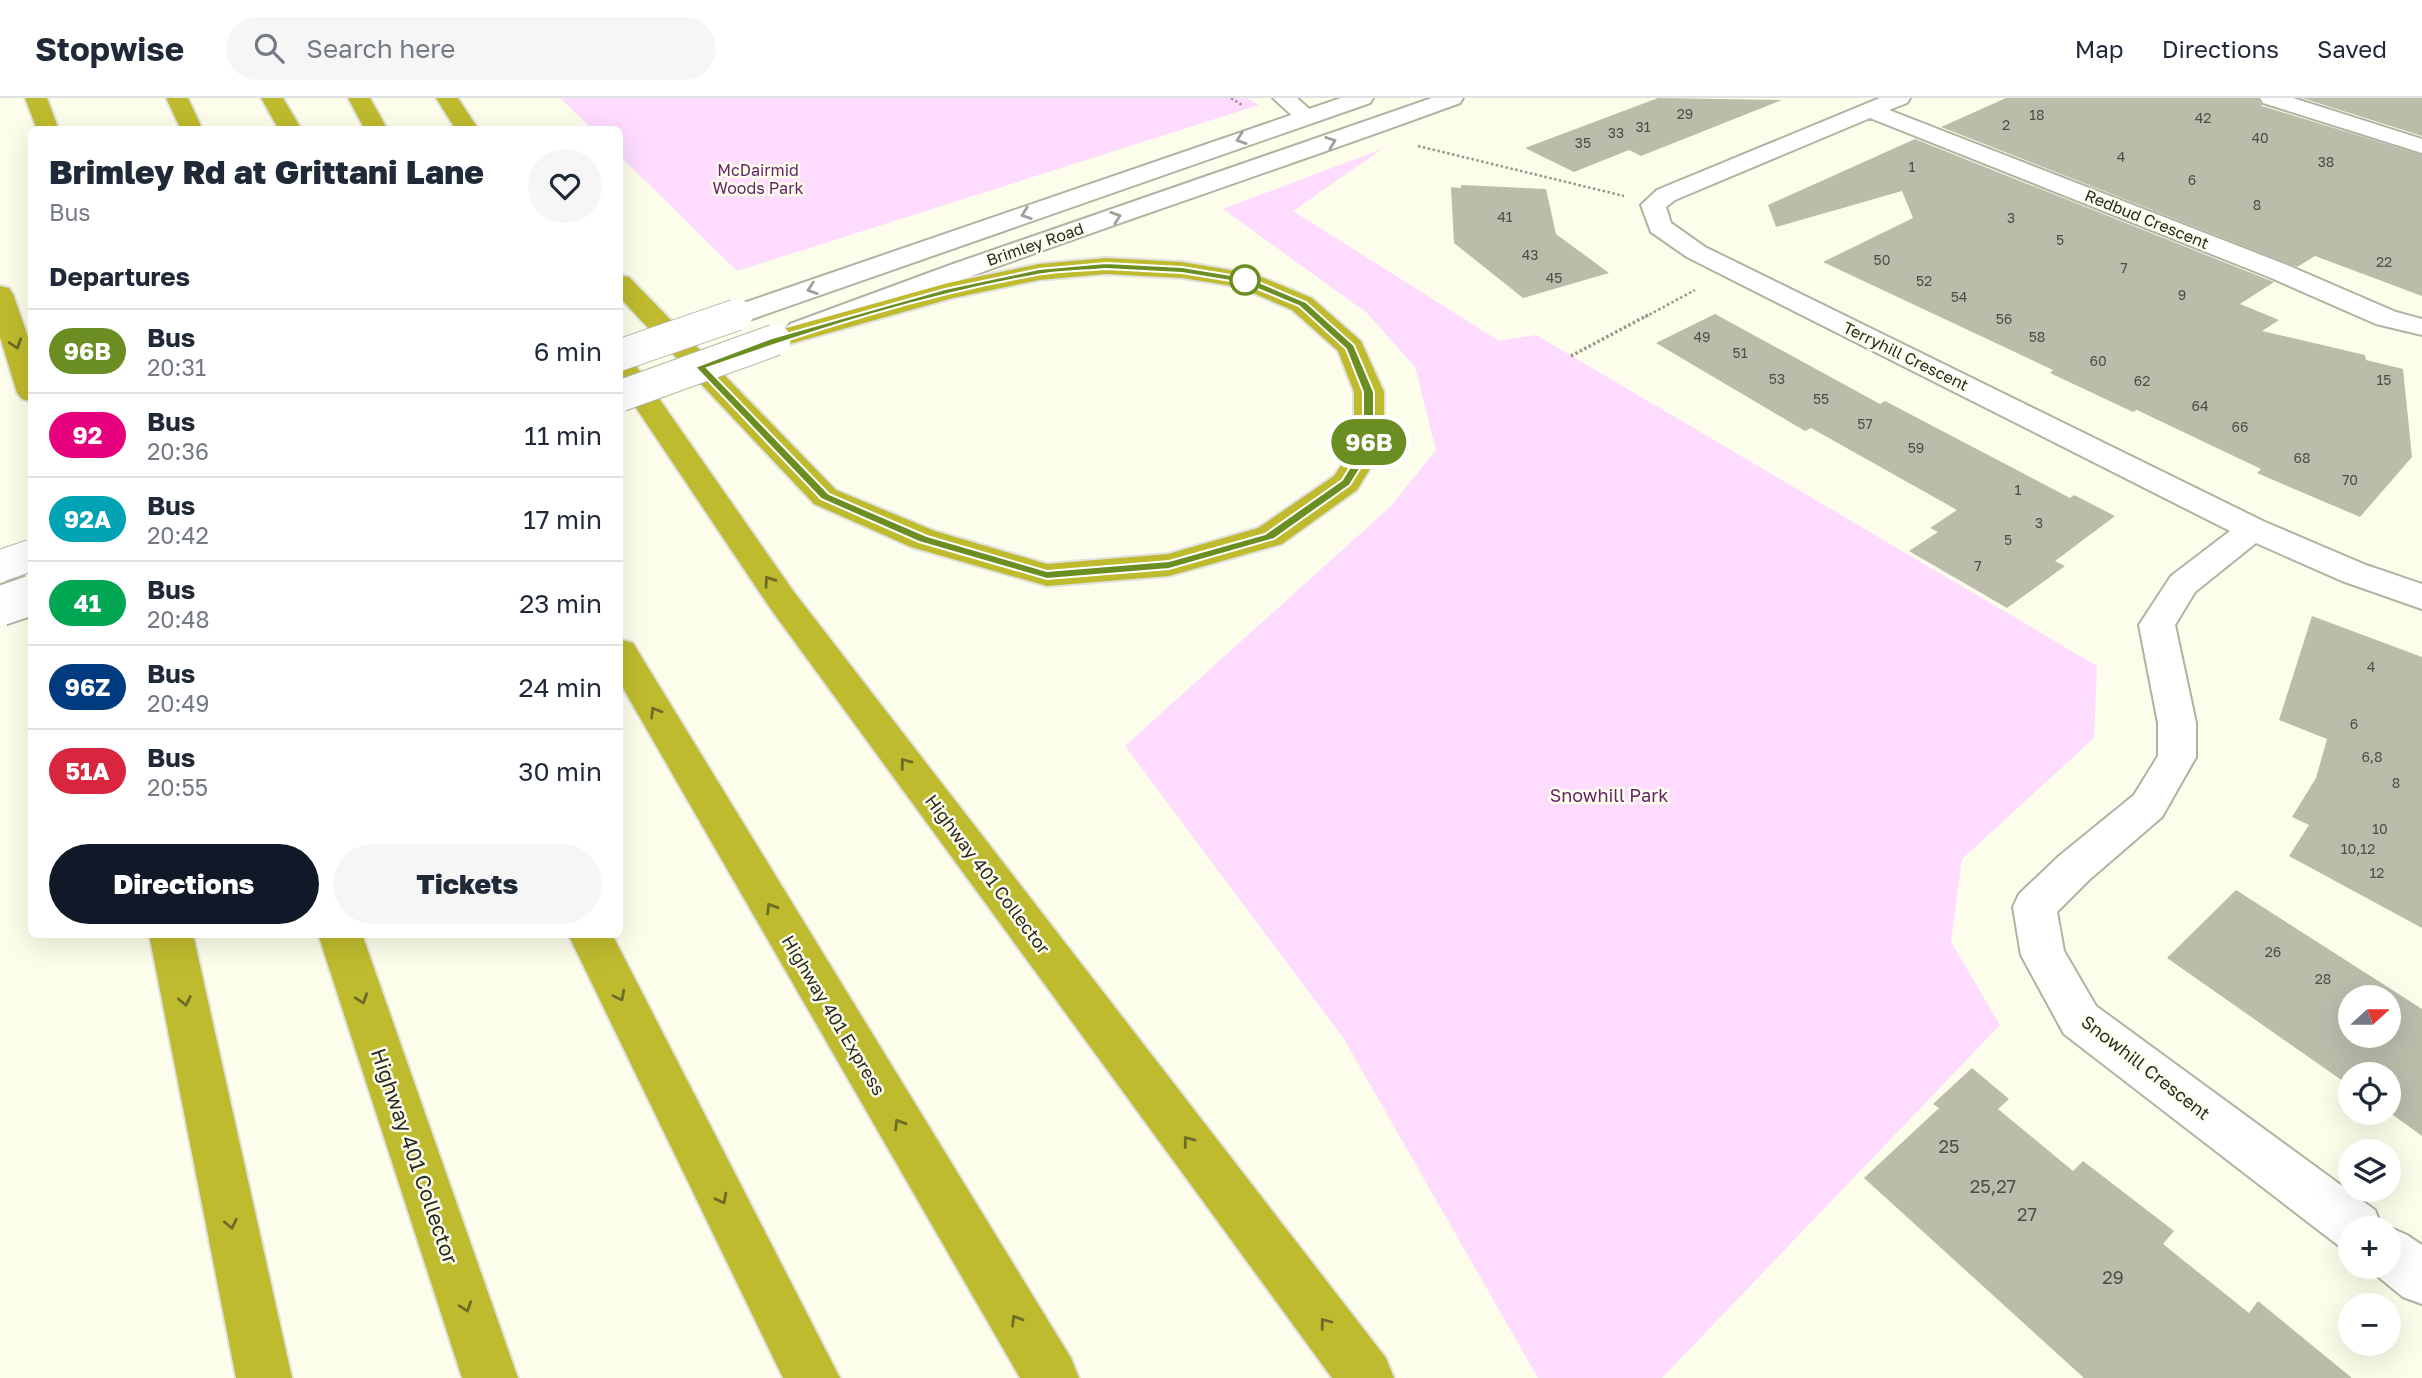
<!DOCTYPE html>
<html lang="en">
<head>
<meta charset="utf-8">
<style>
  :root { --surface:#fff; --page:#f6f6f7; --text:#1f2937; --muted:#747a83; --line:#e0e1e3; --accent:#111827 }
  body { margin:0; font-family:"Golos Text",sans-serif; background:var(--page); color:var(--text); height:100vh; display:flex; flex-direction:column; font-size:26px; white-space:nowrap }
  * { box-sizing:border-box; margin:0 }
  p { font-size:23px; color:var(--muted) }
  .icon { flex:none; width:38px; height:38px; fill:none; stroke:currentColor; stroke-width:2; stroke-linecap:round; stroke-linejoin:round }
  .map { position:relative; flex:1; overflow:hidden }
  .drawer { position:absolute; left:28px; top:28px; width:595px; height:812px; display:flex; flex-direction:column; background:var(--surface); border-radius:10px; box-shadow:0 7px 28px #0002 }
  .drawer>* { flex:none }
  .badge { padding:0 14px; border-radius:23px; font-size:24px; line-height:46px }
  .needle { width:46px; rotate:69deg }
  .tools { position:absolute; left:2338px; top:887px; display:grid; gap:14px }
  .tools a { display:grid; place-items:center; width:63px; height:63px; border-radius:50%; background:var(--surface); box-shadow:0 7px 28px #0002; font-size:35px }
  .map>.badge { position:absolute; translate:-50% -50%; box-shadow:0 0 0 4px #fff }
  h2 { padding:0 21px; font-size:26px; line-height:63px }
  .round { display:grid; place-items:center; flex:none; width:74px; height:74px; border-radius:37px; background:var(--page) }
  .head { display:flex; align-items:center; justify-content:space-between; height:119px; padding:0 21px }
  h1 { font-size:33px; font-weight:800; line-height:52px }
  .action { display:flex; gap:14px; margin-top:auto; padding:14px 21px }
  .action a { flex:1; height:80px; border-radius:42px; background:var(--accent); color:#fff; font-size:28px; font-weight:800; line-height:80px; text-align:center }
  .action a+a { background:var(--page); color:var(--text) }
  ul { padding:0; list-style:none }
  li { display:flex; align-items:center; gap:21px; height:84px; padding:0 21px; border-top:2px solid var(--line) }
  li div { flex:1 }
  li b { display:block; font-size:26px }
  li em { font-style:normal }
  li .badge { min-width:77px; font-weight:700; text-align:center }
  header { display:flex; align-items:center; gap:42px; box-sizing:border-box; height:98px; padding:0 35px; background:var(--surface); border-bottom:2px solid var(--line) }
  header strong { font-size:33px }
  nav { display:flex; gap:38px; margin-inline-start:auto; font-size:24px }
  .search { width:490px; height:63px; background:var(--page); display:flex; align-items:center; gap:18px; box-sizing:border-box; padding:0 24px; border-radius:38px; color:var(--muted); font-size:26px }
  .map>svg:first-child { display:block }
</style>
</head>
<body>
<header>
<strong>Stopwise</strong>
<div class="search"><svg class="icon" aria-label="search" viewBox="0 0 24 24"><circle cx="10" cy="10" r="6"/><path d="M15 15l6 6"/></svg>Search here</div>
<nav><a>Map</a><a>Directions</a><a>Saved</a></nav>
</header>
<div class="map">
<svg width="2422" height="1280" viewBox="0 0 2422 1280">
  <rect width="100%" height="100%" fill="#fcfdea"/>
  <path fill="#fddcff" d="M 560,0 L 1247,0 L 1259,7 L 737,173 L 620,58 L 620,32 L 592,31 Z
    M 1382,51 L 1293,113 L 1499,243 L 1536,237 L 2097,568 L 2094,640 L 1962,761 L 1951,844 L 2000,927 L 1662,1280 L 1538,1280 L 1344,941 L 1125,648 L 1391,408 L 1436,352 L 1415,269 L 1367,215 L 1223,111 Z"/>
  <path fill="#bbbcaa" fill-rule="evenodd" d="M 1658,0 L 1782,2 L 1641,58 L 1629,52 L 1574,74 L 1525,50 Z
    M 2006,0 L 2258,0 L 2262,8 L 2422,57 L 2422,198 L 2315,158 L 2297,169 L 1941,29 Z
    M 2302,0 L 2422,0 L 2422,38 Z
    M 1915,41 L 2274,184 L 2240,206 L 2279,222 L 2262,233 L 2365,257 L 2366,262 L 2403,271 L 2412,359 L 2360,419 L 2257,375 L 2261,371 L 2137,312 L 2133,314 L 2050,275 L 2053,272 L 1823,164 L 1913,120 L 1902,93 L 1776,129 L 1768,107 Z
    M 1461,87 L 1546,91 L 1556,136 L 1609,175 L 1523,200 L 1454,145 L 1451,89 L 1461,90 Z
    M 1715,216 L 1880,306 L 1885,303 L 2070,400 L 2074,397 L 2115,418 L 2055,463 L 2065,468 L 2007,510 L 1909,453 L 1938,434 L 1930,430 L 1957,412 L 1811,330 L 1805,333 L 1656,245 Z
    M 2312,518 L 2422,559 L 2422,830 L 2289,758 L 2309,727 L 2292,719 L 2316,680 L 2327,641 L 2279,622 Z
    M 2236,792 L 2422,911 L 2422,1038 L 2389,1014 L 2389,976 L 2350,976 L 2350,988 L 2167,860 ZM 2350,900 L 2389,900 L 2389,938 L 2350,938 Z
    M 1972,970 L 2009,1001 L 1998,1011 L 2073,1073 L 2083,1063 L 2174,1133 L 2163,1146 L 2249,1215 L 2258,1203 L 2352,1280 L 2084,1280 L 1864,1080 L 1939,1010 L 1933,1006 Z"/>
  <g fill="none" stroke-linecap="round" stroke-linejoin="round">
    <g stroke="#b2b2a1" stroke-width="4">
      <path id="minor" d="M 1273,0 L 1297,0 L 1317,18 L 1314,23 L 1298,23 Z
        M 1880,0 L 1910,0 L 1907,5 L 1889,12 L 2287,167 L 2396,214 L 2422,221 L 2422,237 L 2376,226 L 2269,179 L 1870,20 L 1675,102 L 1666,109 L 1671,125 L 1705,149 L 2265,424 L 2366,467 L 2422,486 L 2422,511 L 2342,483 L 2256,445 L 2195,494 L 2175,527 L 2196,625 L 2196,659 L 2162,719 L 2089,782 L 2057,814 L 2064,853 L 2096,908 L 2375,1112 L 2382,1130 L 2350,1130 L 2350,1153 L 2339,1148 L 2064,936 L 2021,857 L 2013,809 L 2019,796 L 2059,758 L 2134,697 L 2158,658 L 2158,625 L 2139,527 L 2171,478 L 2230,433 L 1687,159 L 1651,134 L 1641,107 L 1657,92 Z
        M 2260,0 L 2293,0 L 2422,41 L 2422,55 L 2263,5 Z
        M 2389,1129 L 2407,1137 L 2422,1147 L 2422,1206 L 2403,1199 L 2371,1173 L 2369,1169 L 2389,1169 L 2389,1130 L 2385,1130 Z"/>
    </g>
    <g stroke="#b2b2a1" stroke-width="4">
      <path id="secondary" d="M 1341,0 L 1373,0 L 1370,5 L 752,221 L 742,223 L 732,221 L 728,215 L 732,209 Z
        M 1432,0 L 1463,0 L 1460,5 C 1244,84 1025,155 810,238 L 800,240 L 790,238 L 786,232 L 790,226 L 953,166 Z"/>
    </g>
    <g stroke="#e1e1e0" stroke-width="4">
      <path id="motorway" d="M 25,0 L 47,0 L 59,32 L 37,32 Z
        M 166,0 L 188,0 L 203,32 L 181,32 Z
        M 261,0 L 283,0 L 302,32 L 279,32 Z
        M 348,0 L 370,0 L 388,32 L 365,32 Z
        M 436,0 L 458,0 L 479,32 L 456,32 Z
        M 1106,160 L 1182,164 L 1254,176 L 1312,200 L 1361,243 L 1384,294 L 1384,348 L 1357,392 L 1282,446 L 1169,478 L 1047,488 L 911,449 L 814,406 L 620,200 L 620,177 L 629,179 L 836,392 L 935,433 L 1047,466 L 1168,456 L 1258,430 L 1334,378 L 1354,348 L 1354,294 L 1338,253 L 1292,212 L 1239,189 L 1182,180 L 1106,176 L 1039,182 L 953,200 L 775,250 L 765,248 L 761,242 L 765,236 L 948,185 L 1039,166 Z
        M 0,188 L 9,190 L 13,196 L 32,250 L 32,304 L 22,301 L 17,295 L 0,239 Z
        M 620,256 L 630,259 L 794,494 L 1386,1260 L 1394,1280 L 1332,1280 L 770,510 L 620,286 Z
        M 620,541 L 633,545 L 1071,1260 L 1079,1280 L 1020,1280 L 620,585 Z
        M 149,836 L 193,836 L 292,1280 L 236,1280 Z
        M 318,836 L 362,836 L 518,1280 L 462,1280 Z
        M 568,836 L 612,836 L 840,1280 L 783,1280 Z"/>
    </g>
    <path stroke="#969789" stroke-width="2.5" stroke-dasharray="2.5 2.5" stroke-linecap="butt" d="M 1231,0 L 1242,7
      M 1418,48 L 1624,98
      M 1645,219 L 1695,192"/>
    <path stroke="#969789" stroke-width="3.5" stroke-dasharray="2.5 2.5" stroke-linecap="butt" d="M 1571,258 L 1648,217"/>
    <use href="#minor" fill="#fff" fill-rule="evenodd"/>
    <use href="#secondary" fill="#fff" fill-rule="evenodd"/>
    <use href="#motorway" fill="#bebb2e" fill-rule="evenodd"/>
    <g stroke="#b2b2a1" stroke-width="27" stroke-linecap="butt">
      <path id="secondary-bridge-far2" d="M 731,219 L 742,215"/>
    </g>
    <g stroke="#b2b2a1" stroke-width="33" stroke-linecap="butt">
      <path id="secondary-bridge-far1" d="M 620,257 L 736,217
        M 620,298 L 775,242
        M 0,468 L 32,457"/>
    </g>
    <g stroke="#b2b2a1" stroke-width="43" stroke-linecap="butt">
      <path id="secondary-bridge" d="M 0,508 L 32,497"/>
    </g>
    <use href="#secondary-bridge-far2" stroke="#fff" stroke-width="24"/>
    <use href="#secondary-bridge-far1" stroke="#fff" stroke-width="31"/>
    <use href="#secondary-bridge" stroke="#fff" stroke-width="39"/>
  </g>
  <defs><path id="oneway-chevron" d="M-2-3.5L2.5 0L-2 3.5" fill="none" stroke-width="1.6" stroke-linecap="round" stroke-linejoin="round" transform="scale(1.75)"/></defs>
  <g stroke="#a0a09c">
    <use href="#oneway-chevron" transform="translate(1241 41) rotate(161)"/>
    <use href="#oneway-chevron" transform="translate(1331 44) rotate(-20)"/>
    <use href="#oneway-chevron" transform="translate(1026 116) rotate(161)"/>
    <use href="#oneway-chevron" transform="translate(1116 119) rotate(-19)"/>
    <use href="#oneway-chevron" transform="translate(812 191) rotate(161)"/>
  </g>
  <g stroke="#6d6c28">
    <use href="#oneway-chevron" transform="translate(16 246) rotate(72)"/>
    <use href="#oneway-chevron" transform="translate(769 483) rotate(-125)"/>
    <use href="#oneway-chevron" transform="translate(655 614) rotate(-121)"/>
    <use href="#oneway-chevron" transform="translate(905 665) rotate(-127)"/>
    <use href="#oneway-chevron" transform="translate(771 810) rotate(-121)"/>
    <use href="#oneway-chevron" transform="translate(620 898) rotate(63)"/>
    <use href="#oneway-chevron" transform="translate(362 901) rotate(71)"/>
    <use href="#oneway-chevron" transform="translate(185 903) rotate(79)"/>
    <use href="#oneway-chevron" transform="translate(899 1026) rotate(-121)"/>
    <use href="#oneway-chevron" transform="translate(1188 1043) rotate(-127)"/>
    <use href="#oneway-chevron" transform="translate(722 1101) rotate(63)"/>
    <use href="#oneway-chevron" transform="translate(231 1126) rotate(78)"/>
    <use href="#oneway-chevron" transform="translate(466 1209) rotate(71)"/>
    <use href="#oneway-chevron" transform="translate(1016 1222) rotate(-121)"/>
    <use href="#oneway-chevron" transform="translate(1325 1225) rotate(-127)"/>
  </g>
  <path fill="#6b8e23" stroke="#fff" stroke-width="2" fill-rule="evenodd" d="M 1106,165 L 1182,169 L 1249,180 L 1306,204 L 1354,247 L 1374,294 L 1374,348 L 1350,387 L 1274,441 L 1169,471 L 1047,481 L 919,444 L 821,401 L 695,269 L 772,240 L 945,191 L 1039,171 ZM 1106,171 L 1182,175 L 1243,185 L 1299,208 L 1346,251 L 1363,294 L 1363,348 L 1342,382 L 1265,436 L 1169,463 L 1047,473 L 927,438 L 829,396 L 707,270 C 814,232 925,197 1037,177 C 1059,173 1083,173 1106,171 Z"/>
  <circle fill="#fff" stroke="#6b8e23" stroke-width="3.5" cx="1245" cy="182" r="14"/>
  <g text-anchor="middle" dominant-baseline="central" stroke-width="5" stroke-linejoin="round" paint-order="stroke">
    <g font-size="14" fill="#4f4f46">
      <text x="1685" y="15">29</text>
      <text x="2037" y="16">18</text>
      <text x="2203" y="19">42</text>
      <text x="2006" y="26">2</text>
      <text x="1643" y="28">31</text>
      <text x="1616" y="34">33</text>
      <text x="2260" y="39">40</text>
      <text x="1583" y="44">35</text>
      <text x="2121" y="58">4</text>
      <text x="2326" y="63">38</text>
      <text x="1912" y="68">1</text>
      <text x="2192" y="81">6</text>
      <text x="2257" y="106">8</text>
      <text x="1505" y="118">41</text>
      <text x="2011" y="119">3</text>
      <text x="2060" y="141">5</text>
      <text x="1530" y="156">43</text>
      <text x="1882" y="161">50</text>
      <text x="2384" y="163">22</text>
      <text x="2124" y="169">7</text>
      <text x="1554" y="179">45</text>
      <text x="1924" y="182">52</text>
      <text x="2182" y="196">9</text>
      <text x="1959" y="198">54</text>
      <text x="2004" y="220">56</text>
      <text x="1702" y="238">49</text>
      <text x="2037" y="238">58</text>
      <text x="1740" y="254">51</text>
      <text x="2098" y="262">60</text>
      <text x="1777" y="280">53</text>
      <text x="2384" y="281">15</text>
      <text x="2142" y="282">62</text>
      <text x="1821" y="300">55</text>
      <text x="2200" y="307">64</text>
      <text x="1865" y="325">57</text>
      <text x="2240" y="328">66</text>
      <text x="1916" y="349">59</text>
      <text x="2302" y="359">68</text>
      <text x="2350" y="381">70</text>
      <text x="2018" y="391">1</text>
      <text x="2039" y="424">3</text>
      <text x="2008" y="441">5</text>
      <text x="1978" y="467">7</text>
      <text x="2371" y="568">4</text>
      <text x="2354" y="625">6</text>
      <text x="2372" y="658">6,8</text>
      <text x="2396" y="684">8</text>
      <text x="2380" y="730">10</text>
      <text x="2358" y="750">10,12</text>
      <text x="2377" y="774">12</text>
      <text x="2273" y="853">26</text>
      <text x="2323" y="880">28</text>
    </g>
    <g font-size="16" fill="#66256b" stroke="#fcfdea">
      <text x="758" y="72">McDairmid<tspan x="758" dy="18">Woods Park</tspan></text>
    </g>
    <g font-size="16" fill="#2b2b24" stroke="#fcfdea">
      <text transform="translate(2147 121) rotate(22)">Redbud Crescent</text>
      <text transform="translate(1035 146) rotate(-19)">Brimley Road</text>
      <text transform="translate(1906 258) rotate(26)">Terryhill Crescent</text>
    </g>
    <g font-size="18" fill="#66256b" stroke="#fcfdea">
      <text x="1609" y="697">Snowhill Park</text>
    </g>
    <g font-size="18" fill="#2b2b24" stroke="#fcfdea">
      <text transform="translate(988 776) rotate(53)">Highway 401 Collector</text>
      <text transform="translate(834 917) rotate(59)">Highway 401 Express</text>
      <text transform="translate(2146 969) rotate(38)">Snowhill Crescent</text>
    </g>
    <g font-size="18" fill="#4f4f46">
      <text x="1949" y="1048">25</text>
      <text x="1993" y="1088">25,27</text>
      <text x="2027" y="1116">27</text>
      <text x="2113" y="1179">29</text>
    </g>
    <g font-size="21" fill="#2b2b24" stroke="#fcfdea">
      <text transform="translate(415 1058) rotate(71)">Highway 401 Collector</text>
    </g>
  </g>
</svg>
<div class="tools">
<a><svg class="needle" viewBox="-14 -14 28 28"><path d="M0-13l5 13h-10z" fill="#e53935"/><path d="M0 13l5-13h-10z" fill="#747a83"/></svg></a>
<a><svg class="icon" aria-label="locate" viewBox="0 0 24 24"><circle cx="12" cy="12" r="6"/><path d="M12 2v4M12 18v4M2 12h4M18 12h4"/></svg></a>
<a><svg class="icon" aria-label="layers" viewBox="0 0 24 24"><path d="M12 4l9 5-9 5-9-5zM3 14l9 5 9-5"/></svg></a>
<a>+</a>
<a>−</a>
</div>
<b class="badge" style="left:1369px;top:344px;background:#6b8e23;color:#fff">96B</b>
<section class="drawer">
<div class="head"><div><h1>Brimley Rd at Grittani Lane</h1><p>Bus</p></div><a class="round"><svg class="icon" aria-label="heart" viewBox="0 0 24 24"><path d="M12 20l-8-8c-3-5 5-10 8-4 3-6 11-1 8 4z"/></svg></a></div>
<h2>Departures</h2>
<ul>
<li><span class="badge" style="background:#6b8e23;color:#fff">96B</span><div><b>Bus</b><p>20:31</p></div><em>6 min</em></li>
<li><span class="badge" style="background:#e6007e;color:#fff">92</span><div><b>Bus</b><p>20:36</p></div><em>11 min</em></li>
<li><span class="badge" style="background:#00a3b4;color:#fff">92A</span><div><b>Bus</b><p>20:42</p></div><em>17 min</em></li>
<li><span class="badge" style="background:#00a651;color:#fff">41</span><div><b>Bus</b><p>20:48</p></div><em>23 min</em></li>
<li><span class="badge" style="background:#003b80;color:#fff">96Z</span><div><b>Bus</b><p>20:49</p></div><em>24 min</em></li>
<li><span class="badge" style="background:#d7263d;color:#fff">51A</span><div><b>Bus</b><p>20:55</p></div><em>30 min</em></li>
</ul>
<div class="action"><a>Directions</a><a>Tickets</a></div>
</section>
</div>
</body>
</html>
